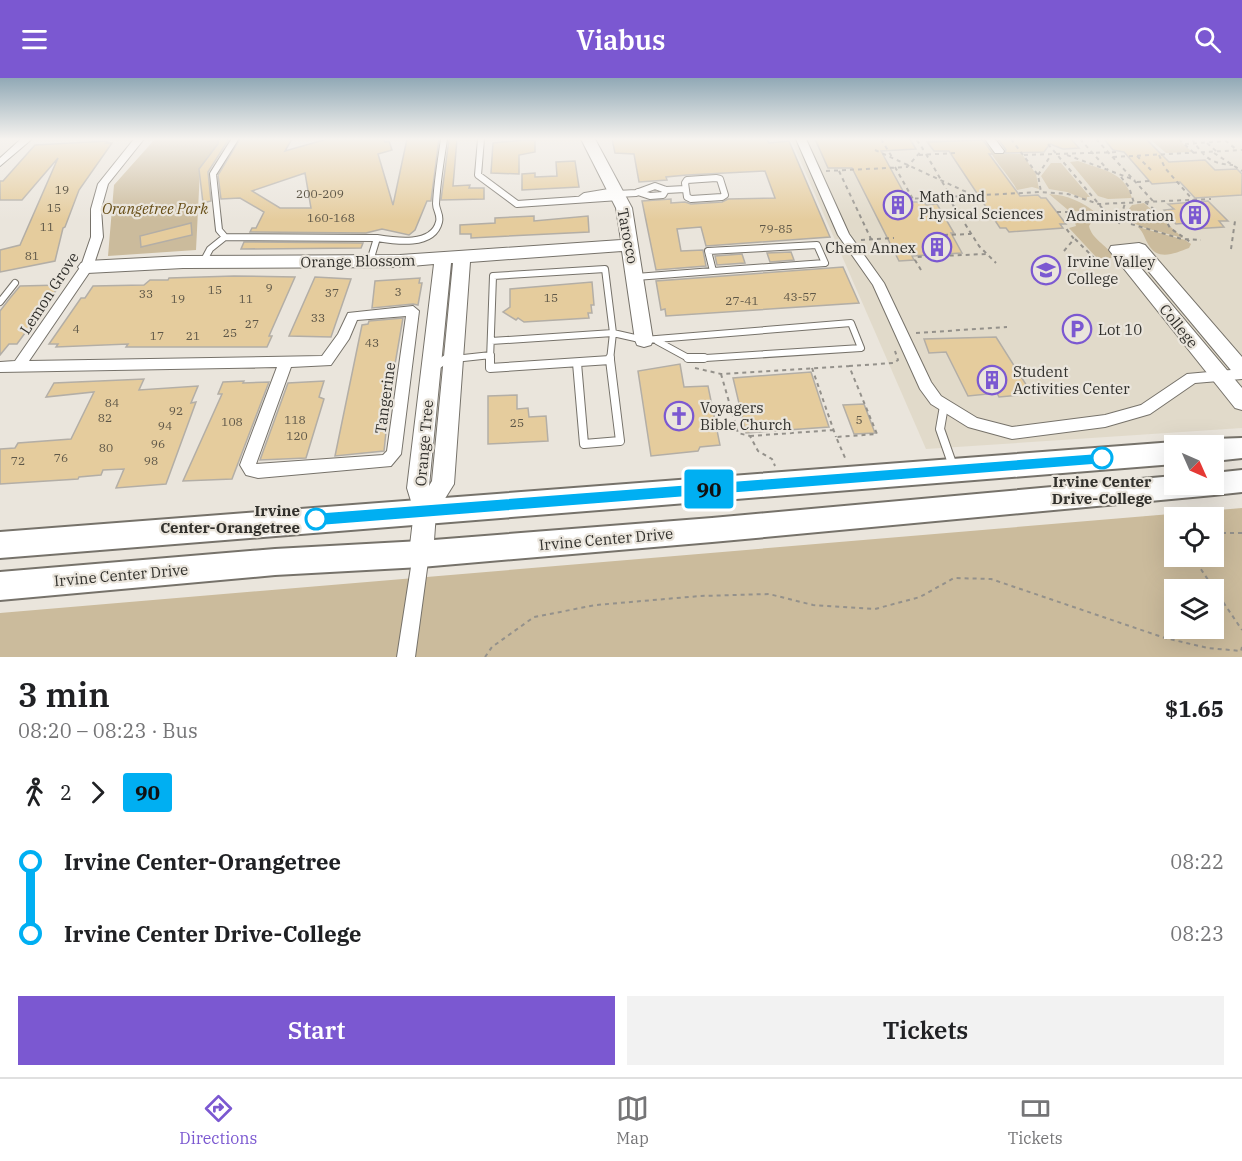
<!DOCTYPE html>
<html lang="en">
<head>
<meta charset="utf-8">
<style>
  :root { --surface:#fff; --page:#f2f2f2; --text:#202124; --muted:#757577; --line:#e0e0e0; --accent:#7b58d1 }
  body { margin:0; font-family:"IBM Plex Serif",serif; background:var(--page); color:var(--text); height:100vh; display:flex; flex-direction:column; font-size:22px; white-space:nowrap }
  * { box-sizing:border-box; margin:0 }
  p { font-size:20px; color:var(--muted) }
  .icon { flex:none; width:33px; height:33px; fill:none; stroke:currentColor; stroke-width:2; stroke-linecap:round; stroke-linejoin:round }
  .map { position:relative; height:579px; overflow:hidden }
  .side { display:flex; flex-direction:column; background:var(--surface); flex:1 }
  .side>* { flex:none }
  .badge { padding:0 12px; border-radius:4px; font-size:21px; line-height:39px }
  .needle { width:39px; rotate:135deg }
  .buttons { position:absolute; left:1164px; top:357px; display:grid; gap:12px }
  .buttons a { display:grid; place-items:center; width:60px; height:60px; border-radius:0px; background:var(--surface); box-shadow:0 6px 24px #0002; font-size:30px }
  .map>.badge { position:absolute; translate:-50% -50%; box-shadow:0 0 0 3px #fff }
  .legs { display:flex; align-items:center; gap:9px; height:66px; padding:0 18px; font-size:20px }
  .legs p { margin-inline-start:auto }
  .headline { display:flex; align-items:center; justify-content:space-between; height:102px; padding:0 18px }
  h1 { font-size:33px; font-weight:600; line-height:45px }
  .button { display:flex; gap:12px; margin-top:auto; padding:12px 18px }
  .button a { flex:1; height:69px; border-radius:0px; background:var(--accent); color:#fff; font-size:24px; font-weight:600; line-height:69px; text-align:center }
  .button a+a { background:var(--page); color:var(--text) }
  ul { padding:0 18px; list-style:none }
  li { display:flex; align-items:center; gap:21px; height:72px; font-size:22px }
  li i { display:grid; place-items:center; width:9px; height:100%; margin:0 8px; background:currentColor }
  li i::after { content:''; width:15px; height:15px; margin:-8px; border:4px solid; border-radius:50%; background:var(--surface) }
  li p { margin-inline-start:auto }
  li:first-child i { background:linear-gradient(#0000 50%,currentColor 0) }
  li:last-child i { background:linear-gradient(currentColor 50%,#0000 0) }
  header { display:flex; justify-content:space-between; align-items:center; height:78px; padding:0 18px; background:var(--accent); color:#fff; font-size:27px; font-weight:600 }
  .dock { display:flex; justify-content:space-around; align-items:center; height:84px; border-top:2px solid var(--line); background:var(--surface); font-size:16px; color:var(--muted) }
  .dock a { display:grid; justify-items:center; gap:3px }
  .dock .current { color:var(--accent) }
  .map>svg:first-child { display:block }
</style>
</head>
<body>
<header><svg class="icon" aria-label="menu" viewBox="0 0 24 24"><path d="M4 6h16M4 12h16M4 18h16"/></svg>Viabus<svg class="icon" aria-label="search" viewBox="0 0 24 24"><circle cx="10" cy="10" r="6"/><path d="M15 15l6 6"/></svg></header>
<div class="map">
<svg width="1242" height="579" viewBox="0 0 1242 579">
  <rect width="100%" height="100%" fill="#eae5dc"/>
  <path fill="#e1daca" d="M 791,61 L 1242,61 L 1242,350 L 926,371 Z"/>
  <path fill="#cbbb9c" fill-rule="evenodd" d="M 155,61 L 224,61 L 200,92 L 196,172 L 108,178 L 114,107 Z
    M 978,61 L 986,61 L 998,76 L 1022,76 L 1036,96 L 1039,111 L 1032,109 L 1017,112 C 1011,100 991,79 989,70 L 986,68 L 986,64 Z
    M 1150,61 L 1178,61 L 1192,74 L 1166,75 Z
    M 1078,83 C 1102,92 1124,93 1132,120 L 1108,121 L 1098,118 L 1070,84 Z
    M 1051,85 L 1061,85 L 1090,119 L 1087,119 L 1087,122 L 1067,114 L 1049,111 L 1041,98 Z
    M 1049,116 C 1067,117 1084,124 1097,136 L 1068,132 Z
    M 1144,125 L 1183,160 L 1145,150 L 1126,142 L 1128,133 L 1145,138 L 1140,134 L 1128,132 L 1132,127 Z
    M 1073,137 L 1093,142 L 1089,148 C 1092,162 1108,167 1114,180 L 1097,180 L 1069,150 L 1076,148 Z
    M 1138,149 L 1185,162 L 1191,166 L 1189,170 C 1175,175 1158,184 1148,166 C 1144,159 1144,155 1138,149 Z
    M 1242,430 L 1242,579 L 0,579 L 0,535 ZM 1174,440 L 1214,440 L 1214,478 L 1174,478 ZM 1174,512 L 1214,512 L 1214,550 L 1174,550 Z"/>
  <path fill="#e5cc9d" stroke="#b3aea6" stroke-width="1.5" fill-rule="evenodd" d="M 219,61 L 229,61 L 208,94 L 211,123 L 203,125 L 199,91 L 218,66 Z
    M 240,61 L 292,61 L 285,73 L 327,61 L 384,61 L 385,64 L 389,63 L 392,72 L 378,76 L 393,127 L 407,61 L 439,61 L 431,123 L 427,123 L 415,152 L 409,157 L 382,151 L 366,155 L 250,154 L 252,150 L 256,150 L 264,134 L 240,120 L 221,121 L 218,97 ZM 305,95 L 311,130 L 280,130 L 252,113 Z
    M 449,61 L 457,61 L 453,108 L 470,107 L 469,110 L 484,110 L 484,121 L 441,122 Z
    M 612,61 L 767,61 L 769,65 L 789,63 L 830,159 L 706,168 L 701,149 L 677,151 L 681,173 L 703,172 L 706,188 L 656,192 L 642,123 L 671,121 L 671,125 L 685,124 L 691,126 L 722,124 L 728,121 L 775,120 L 765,93 L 687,97 L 666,99 L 667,102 L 639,104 L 634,76 L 615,75 Z
    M 815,61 L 910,61 L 916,71 L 881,73 L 909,124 L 924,124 L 926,127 L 937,126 L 954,155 L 951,155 L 962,175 L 912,178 L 914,182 L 899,183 L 852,90 L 828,90 Z
    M 998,61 L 1071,61 L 1079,70 L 1063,71 L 1050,66 L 1044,74 L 1005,75 L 1006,72 Z
    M 1104,61 L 1146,61 L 1169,84 L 1205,82 L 1215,92 L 1237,91 L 1242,96 L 1242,117 L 1195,120 L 1180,104 L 1152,106 L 1124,74 L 1113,72 Z
    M 523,62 L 535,62 L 535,74 L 519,77 L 519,96 L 491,95 L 493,65 Z
    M 983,62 L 993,76 L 989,76 L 1020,118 L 1038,117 L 1041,120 L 1046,120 L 1066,146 L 1060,146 L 1063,150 L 1009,154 L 1006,150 L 1000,150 L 949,73 L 934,73 L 927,64 Z
    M 108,63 L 106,65 L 112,65 L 79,112 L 65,149 L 63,150 L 55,183 L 0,194 L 0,172 L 20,167 L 58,80 L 22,122 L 0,122 L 0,103 L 3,103 L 35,67 Z
    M 575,83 L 579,109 L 522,112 L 522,96 L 535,95 L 535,99 L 557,98 L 556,84 Z
    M 1208,123 L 1228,143 L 1219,143 L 1224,149 L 1192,151 L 1187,145 L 1176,146 L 1164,132 L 1174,131 L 1168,126 Z
    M 534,138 L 534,143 L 588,138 L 589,154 L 471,160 L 471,156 L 460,156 L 460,147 L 495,145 L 495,140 Z
    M 191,145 L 192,157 L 141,169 L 140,158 Z
    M 244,164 L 363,165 L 361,170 L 241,171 Z
    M 791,174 L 794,182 L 770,184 L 767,175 Z
    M 742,176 L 745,185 L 717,187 L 715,178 Z
    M 843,189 L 859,225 L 666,238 L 665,231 L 661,232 L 656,203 Z
    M 234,198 L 295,199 L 269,258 L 272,258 L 267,269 L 126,269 L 128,266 L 56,269 L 58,266 L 49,266 L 81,220 L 85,220 L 93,208 L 144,207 L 150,202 L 168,202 L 169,200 Z
    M 315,199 L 351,201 L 331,259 L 289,258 Z
    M 420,200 L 419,205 L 422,205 L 418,227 L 413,226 L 372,230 L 375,203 Z
    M 592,204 L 594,227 L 591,227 L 592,235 L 588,235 L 589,240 L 524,244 L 518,240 L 516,242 L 503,234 L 510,229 L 510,211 Z
    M 60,207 L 17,266 L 9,266 L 0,277 L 0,233 L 10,220 L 20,208 Z
    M 403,240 L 390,315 L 384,373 L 335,378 L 362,247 L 368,246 L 369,243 Z
    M 996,259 L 1032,316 L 999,319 L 997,315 L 968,318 L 946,274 L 929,275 L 924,261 Z
    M 680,286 L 684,309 L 708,308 L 720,367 L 700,369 L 698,373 L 651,378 L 638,293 Z
    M 811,294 L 829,349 L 746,355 L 733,300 Z
    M 144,301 L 139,312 L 198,308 L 191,325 L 196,324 L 166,406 L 116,410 L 124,391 L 103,392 L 101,397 L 79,399 L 78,401 L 0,406 L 0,371 L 15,370 L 18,365 L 71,361 L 94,314 L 46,319 L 54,305 Z
    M 244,303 L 243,305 L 269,304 L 232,401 L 183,403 L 222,316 L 218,316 L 223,304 Z
    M 324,303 L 319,319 L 324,321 L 306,380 L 260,382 L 288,305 Z
    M 517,317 L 517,331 L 528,330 L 529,339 L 546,338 L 548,363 L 488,366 L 488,318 Z
    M 864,326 L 875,355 L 854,356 L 843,327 Z"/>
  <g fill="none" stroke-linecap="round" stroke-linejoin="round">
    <g stroke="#76726a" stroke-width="8">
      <path id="lane-far1" d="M 235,61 L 213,96 L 219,152 L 225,159 L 377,160 C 395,163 433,169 439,144 C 441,137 436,132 436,126 C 437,104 441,82 444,61
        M 481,61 L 478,97 L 517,126 L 619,119
        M 716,100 L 720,101 L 725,117 L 722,119 L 691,121 L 687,119 L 685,105 L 687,102 Z
        M 638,114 L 650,118 L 663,117 L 666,112
        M 617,116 L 636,115 L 655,108 L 666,112 L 685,111
        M 581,121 L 585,118 L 615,113
        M 817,167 L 825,185 L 713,193 L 708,173 Z
        M 370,183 L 377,160
        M 203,184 L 210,171 L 225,159
        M 636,199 L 713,193
        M 0,224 L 15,205
        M 491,263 L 613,255 L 644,262 L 851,245 L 861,270 L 690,281 L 657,263
        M 445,282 L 491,277
        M 490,282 L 493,198 L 605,191 L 613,255 L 610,282"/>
    </g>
    <g stroke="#76726a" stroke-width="10">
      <path id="lane" d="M 490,280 L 490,290 L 610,282 L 610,280
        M 688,280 L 704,280
        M 577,285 L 584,366 L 620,363 L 610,282
        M 436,288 L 446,281 L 456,280
        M 944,328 L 940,351 L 953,388"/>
    </g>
    <g stroke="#76726a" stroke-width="2">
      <path id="street" d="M 21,61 L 32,61 L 0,88 L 0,80 Z
        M 134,61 L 144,61 L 108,106 L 101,131 L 103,159 L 93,189 L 29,283 L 322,278 L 338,256 L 348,235 L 413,228 L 419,233 L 401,376 L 391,388 L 258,400 L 246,397 L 240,387 L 277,289 L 0,294 L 0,284 L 15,283 L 81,188 L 91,159 L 91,131 L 98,106 ZM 406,238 L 387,373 L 383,377 L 256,386 L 291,289 L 331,287 L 349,261 L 357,242 Z
        M 796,61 L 806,61 L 849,156 L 884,205 L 931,304 L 941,318 L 977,340 L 1012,349 L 1105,337 L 1141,327 L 1187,296 L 1242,291 L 1242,301 L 1195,305 L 1150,336 L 1105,349 L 1012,361 L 968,349 L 931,326 L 920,311 L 873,207 L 838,157 Z
        M 985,61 L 995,61 L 1004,73 L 1003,75 L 995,75 Z
        M 421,468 L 427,470 L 429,476 L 415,579 L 397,579 L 413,476 L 415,470 Z"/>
    </g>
    <g stroke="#76726a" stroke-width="2">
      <path id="secondary" d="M 581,61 L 595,61 L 632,130 L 653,262 L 651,267 L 644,269 L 637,267 L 635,262 L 622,173 L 470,184 L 454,406 L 436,435 L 433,476 L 429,484 L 421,487 L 413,484 L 409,476 L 414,433 L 407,410 L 434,186 L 400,189 L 183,190 L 87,195 L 81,193 L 78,189 L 81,185 L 87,183 L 183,178 L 400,177 L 621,162 L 616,130 ZM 451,185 L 453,185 L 432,403 L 429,408 Z
        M 1139,165 L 1145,167 L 1242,279 L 1242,300 L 1235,297 L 1135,177 L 1130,177 L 1242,310 L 1242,332 L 1235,330 L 1109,172 L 1111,168 Z"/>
    </g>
    <g stroke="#76726a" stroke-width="4">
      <path id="primary" d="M 1242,360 L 1242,380 L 1214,383 L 1214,368 L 1204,368 L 1205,365 L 1214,361 Z
        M 1174,364 L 1183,368 L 1174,368 L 1174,386 L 0,480 L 0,454 Z
        M 1242,392 L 1242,414 L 1214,417 L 712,464 L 421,489 L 275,497 L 0,522 L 0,494 L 275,471 L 421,463 L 712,440 L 1174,398 L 1174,406 L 1214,406 L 1214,395 Z"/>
    </g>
    <path stroke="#94918b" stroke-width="2" stroke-dasharray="4 4" stroke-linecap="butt" d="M 881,61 L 892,79
      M 1011,61 L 1038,97 L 1041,114
      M 1080,61 L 1108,92
      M 1096,61 L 1153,123
      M 1179,61 L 1194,75
      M 1192,61 C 1204,79 1211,86 1233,87
      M 1207,65 L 1216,73
      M 1048,66 L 1114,144
      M 1185,66 L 1226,63 L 1237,72
      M 875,72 L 973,117
      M 1214,75 L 1242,93
      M 926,76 L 951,119
      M 919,77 L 955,75
      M 1024,77 L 1119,74
      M 1067,77 L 1135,102
      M 1159,77 L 1165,90 L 1193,122
      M 1137,78 L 1151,92
      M 1113,79 L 1242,72
      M 895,89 L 913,121
      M 826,93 L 907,89 L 923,71 L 916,61
      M 839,93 L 871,161
      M 1038,97 L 1051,77
      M 1121,99 L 1129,109 L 1134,125
      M 1137,104 L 1149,103
      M 948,119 L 979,168 L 996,185
      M 907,121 L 1041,114 L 1068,116 L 1099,126 L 1211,121
      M 1145,124 L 1164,139 L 1170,150 L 1192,165
      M 1057,134 L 1068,134 L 1094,141
      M 1119,146 L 1125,125
      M 1131,146 L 1182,161 L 1201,162
      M 944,157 L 971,156
      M 1075,161 L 1094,180
      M 861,162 L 894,160
      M 1231,171 L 1235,143
      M 1064,173 L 1074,161 L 1065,149
      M 921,192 L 915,182 L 917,179 L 986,176
      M 916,255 L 1007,249
      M 849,288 L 894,285 L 898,282 L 895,273
      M 695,290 L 721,296 L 849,288 L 877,356 L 836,359 L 846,382
      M 812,290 L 836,359
      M 721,296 L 738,355 L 750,358 L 758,373 L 772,381 L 775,388
      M 750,358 L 834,352
      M 1214,455 L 1242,455
      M 1192,478 L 1242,552
      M 485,579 L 492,569 L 534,539 L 596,527 L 700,518 L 769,516 L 813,527 L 875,531 L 920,519 L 954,500 L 991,501 L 1165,560 L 1208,570 L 1241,573 L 1242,569"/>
    <use href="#lane-far1" stroke="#fff" stroke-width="6"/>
    <use href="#lane" stroke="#fff" stroke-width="8"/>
    <use href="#street" fill="#fff" fill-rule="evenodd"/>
    <use href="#secondary" fill="#fff" fill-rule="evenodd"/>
    <use href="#primary" fill="#fff" fill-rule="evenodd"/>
  </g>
  <linearGradient id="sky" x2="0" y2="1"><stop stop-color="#91a9b6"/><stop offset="0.43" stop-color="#f6f3ef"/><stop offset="1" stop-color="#f6f3ef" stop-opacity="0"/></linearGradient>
  <rect width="1242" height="142" fill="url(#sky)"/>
  <path fill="#00aff2" stroke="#fff" stroke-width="1.5" d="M 1102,375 L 1108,380 L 1102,386 L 316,448 L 311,446 L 309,441 L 311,437 L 316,435 Z"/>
  <defs>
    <g id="building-ring" transform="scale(1.5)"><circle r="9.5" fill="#eae5dc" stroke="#7b58d1" stroke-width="1.5"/><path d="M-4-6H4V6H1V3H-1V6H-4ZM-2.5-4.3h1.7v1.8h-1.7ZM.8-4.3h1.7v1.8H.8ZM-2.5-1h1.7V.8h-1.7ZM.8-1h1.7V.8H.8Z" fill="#7b58d1"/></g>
    <g id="university-ring" transform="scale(1.5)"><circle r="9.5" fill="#eae5dc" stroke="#7b58d1" stroke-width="1.5"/><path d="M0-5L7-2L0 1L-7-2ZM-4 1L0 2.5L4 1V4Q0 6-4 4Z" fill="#7b58d1"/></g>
    <g id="parking-ring" transform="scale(1.5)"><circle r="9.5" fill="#eae5dc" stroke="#7b58d1" stroke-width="1.5"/><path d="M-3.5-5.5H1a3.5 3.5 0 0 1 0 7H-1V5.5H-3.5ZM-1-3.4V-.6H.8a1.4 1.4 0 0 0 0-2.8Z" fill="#7b58d1"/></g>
    <g id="church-ring" transform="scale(1.5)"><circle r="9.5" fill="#eae5dc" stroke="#7b58d1" stroke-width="1.5"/><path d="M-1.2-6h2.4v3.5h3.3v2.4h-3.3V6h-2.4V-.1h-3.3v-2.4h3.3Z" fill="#7b58d1"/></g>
  </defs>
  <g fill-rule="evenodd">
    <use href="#building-ring" x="898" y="127"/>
    <use href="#building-ring" x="1195" y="137"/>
    <use href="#building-ring" x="937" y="169"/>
    <use href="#university-ring" x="1046" y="192"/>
    <use href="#parking-ring" x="1077" y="251"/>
    <use href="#building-ring" x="992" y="302"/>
    <use href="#church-ring" x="679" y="338"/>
  </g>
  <g fill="#fff" stroke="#00aff2" stroke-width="3">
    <circle cx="1102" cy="380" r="10"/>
    <circle cx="316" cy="441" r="10"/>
  </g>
  <g text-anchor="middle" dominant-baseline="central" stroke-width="4.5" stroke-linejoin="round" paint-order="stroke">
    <g font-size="12" fill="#5e5748">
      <text x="62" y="111">19</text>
      <text x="320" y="115">200-209</text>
      <text x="54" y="129">15</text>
      <text x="331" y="139">160-168</text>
      <text x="47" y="148">11</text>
      <text x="776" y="150">79-85</text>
      <text x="32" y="177">81</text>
      <text x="269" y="209">9</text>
      <text x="215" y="211">15</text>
      <text x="398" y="213">3</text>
      <text x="332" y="214">37</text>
      <text x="146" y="215">33</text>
      <text x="800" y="218">43-57</text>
      <text x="551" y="219">15</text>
      <text x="178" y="220">19</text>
      <text x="246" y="220">11</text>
      <text x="742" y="222">27-41</text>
      <text x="318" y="239">33</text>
      <text x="252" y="245">27</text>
      <text x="76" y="250">4</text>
      <text x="230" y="254">25</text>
      <text x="157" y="257">17</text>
      <text x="193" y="257">21</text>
      <text x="372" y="264">43</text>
      <text x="112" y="324">84</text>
      <text x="176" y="332">92</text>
      <text x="105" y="339">82</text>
      <text x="295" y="341">118</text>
      <text x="859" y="341">5</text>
      <text x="232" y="343">108</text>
      <text x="517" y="344">25</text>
      <text x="165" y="347">94</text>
      <text x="297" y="357">120</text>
      <text x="158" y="365">96</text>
      <text x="106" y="369">80</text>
      <text x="61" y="379">76</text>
      <text x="18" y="382">72</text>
      <text x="151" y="382">98</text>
    </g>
    <g font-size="15" fill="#31302c" stroke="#eae5dc" text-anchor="start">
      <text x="919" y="118">Math and<tspan x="919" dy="17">Physical Sciences</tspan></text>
      <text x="1174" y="137" text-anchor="end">Administration</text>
      <text x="916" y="169" text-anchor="end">Chem Annex</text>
      <text x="1067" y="183">Irvine Valley<tspan x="1067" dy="17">College</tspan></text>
      <text x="1098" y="251">Lot 10</text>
      <text x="1013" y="293">Student<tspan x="1013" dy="17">Activities Center</tspan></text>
      <text x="700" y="329">Voyagers<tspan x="700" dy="17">Bible Church</tspan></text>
    </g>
    <g font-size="15" font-style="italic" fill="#684f18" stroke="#eae5dc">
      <text x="155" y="130">Orangetree Park</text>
    </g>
    <g font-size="15" fill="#31302c" stroke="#eae5dc">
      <text transform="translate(628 158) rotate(79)">Tarocco</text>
      <text transform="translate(358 183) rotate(-1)">Orange Blossom</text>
      <text transform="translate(49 215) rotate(-57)">Lemon Grove</text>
      <text transform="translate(1179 248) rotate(51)">College</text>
      <text transform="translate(385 320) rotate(-82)">Tangerine</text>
      <text transform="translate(424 365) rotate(-85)">Orange Tree</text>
      <text transform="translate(606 461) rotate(-5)">Irvine Center Drive</text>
      <text transform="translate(121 497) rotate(-5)">Irvine Center Drive</text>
    </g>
    <g font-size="15" font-weight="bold" fill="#31302c" stroke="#eae5dc">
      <text x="1102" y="403">Irvine Center<tspan x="1102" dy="17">Drive-College</tspan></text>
      <text x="300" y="432" text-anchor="end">Irvine<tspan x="300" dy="17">Center-Orangetree</tspan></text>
    </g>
  </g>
</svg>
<div class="buttons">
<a><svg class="needle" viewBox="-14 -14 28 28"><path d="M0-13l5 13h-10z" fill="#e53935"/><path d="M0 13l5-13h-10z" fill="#757577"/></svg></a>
<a><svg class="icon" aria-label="locate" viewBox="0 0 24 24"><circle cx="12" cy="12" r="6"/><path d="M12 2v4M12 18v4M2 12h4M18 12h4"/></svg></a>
<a><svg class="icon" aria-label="layers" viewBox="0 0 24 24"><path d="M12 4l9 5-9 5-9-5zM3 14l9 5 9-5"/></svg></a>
</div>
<b class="badge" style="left:709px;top:411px;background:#00aff2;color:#111">90</b>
</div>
<section class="side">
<div class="headline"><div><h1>3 min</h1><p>08:20 – 08:23 · Bus</p></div><b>$1.65</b></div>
<div class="legs"><svg class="icon" aria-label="walk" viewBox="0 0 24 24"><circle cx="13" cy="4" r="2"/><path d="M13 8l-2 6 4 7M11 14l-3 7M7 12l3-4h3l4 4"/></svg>2<svg class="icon" aria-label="forward" viewBox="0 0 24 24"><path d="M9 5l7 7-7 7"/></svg><b class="badge" style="background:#00aff2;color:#111">90</b></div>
<ul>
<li><i style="color:#00aff2"></i><b>Irvine Center-Orangetree</b><p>08:22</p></li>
<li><i style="color:#00aff2"></i><b>Irvine Center Drive-College</b><p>08:23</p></li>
</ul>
<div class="button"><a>Start</a><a>Tickets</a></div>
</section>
<nav class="dock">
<a class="current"><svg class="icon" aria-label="directions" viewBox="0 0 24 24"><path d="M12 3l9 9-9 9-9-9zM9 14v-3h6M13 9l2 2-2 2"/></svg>Directions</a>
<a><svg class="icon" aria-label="map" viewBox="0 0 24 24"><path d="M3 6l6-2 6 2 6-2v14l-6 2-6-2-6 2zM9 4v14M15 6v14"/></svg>Map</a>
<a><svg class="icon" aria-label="tickets" viewBox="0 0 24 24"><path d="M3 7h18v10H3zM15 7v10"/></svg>Tickets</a>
</nav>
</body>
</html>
